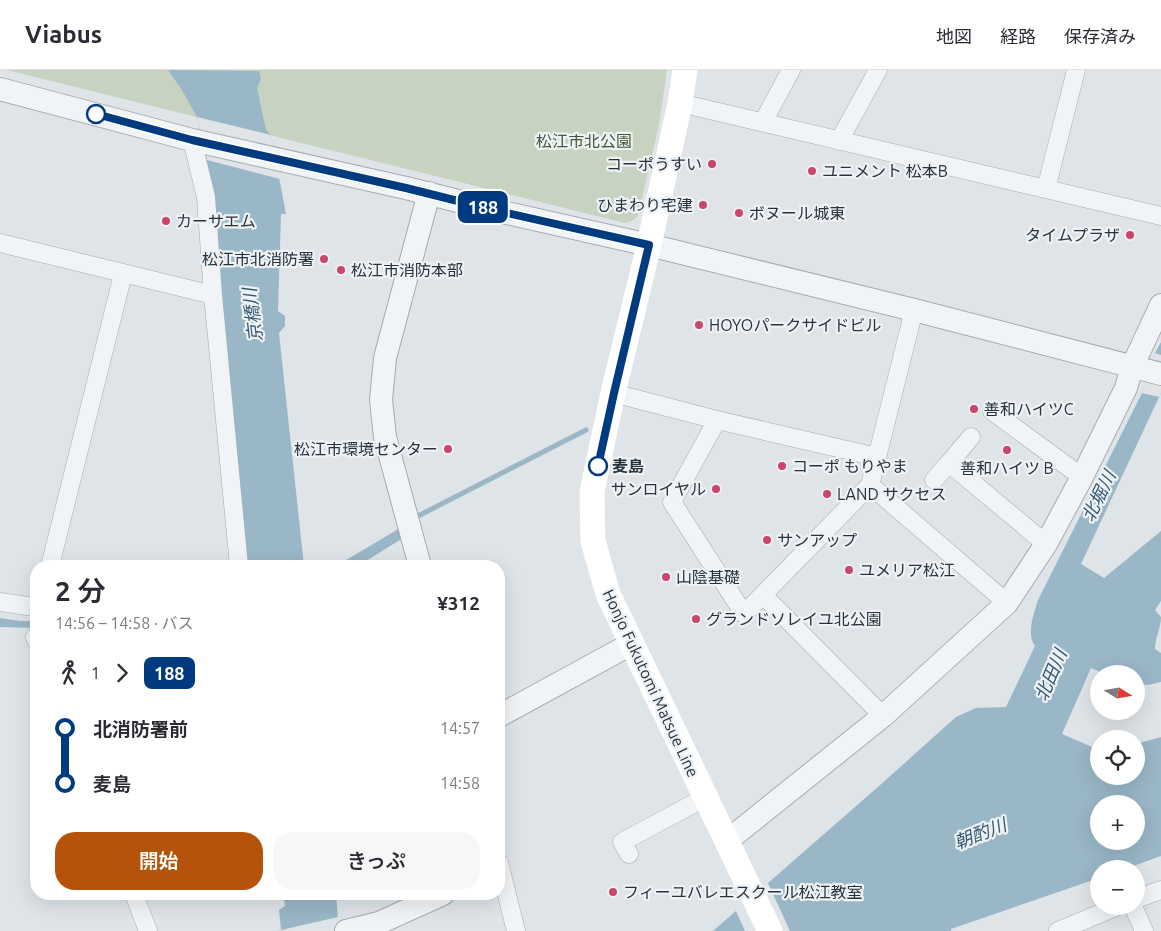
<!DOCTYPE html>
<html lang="ja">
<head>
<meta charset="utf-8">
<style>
  :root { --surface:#fff; --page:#f7f7f7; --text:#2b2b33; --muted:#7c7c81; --line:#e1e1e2; --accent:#b45309 }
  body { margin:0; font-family:Ubuntu,"Noto Sans JP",sans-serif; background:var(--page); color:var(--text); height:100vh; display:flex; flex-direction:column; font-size:19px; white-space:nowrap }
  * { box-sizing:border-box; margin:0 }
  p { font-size:16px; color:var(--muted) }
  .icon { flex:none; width:28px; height:28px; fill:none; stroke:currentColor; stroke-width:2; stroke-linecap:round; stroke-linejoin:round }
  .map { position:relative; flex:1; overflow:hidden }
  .details { position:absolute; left:30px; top:490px; width:475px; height:340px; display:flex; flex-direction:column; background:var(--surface); border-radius:20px; box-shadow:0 5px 20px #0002 }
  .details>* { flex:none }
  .badge { padding:0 10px; border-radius:8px; font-size:18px; line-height:32px }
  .needle { width:32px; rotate:101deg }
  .fabs { position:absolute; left:1090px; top:595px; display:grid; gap:10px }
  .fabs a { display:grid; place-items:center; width:55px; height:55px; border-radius:50%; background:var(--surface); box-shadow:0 5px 20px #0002; font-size:25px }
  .map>.badge { position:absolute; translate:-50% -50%; box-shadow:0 0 0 2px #fff }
  .legs { display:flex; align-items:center; gap:8px; height:55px; padding:0 25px; font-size:16px }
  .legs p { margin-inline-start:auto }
  .summary { display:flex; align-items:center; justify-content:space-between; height:85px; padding:0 25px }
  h1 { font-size:28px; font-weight:600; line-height:38px }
  .primary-button { display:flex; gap:10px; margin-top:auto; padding:10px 25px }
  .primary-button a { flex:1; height:58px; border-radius:20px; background:var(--accent); color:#fff; font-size:20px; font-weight:600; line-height:58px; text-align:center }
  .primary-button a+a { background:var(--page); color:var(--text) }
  ul { padding:0 25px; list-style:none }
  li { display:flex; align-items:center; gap:18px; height:55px; font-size:19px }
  li i { display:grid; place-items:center; width:8px; height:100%; margin:0 6px; background:currentColor }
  li i::after { content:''; width:12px; height:12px; margin:-6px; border:4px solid; border-radius:50%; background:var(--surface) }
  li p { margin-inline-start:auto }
  li:first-child i { background:linear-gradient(#0000 50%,currentColor 0) }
  li:last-child i { background:linear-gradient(currentColor 50%,#0000 0) }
  header { display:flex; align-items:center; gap:30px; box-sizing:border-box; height:70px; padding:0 25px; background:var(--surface); border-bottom:1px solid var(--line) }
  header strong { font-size:24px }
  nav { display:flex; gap:28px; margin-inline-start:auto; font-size:18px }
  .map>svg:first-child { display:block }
</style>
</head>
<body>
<header>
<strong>Viabus</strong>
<nav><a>地図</a><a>経路</a><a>保存済み</a></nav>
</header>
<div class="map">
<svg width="1161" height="861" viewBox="0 0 1161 861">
  <rect width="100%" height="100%" fill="#dfe4e8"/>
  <path fill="#c7d2c0" d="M 7,0 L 667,0 L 659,55 L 638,146 L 632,151 L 625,153 Z"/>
  <path fill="#9ab7c7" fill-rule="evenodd" d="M 168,0 L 259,1 L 261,9 L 257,18 L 266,60 L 271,65 L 286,144 L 281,144 L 278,241 L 285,246 L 285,256 L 279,263 L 304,496 L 245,496 L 225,280 L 214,124 L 197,47 L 182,20 Z
    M 1161,272 L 1161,323 L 1081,494 L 1104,508 L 1161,461 L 1161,531 L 1155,540 L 1161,547 C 1161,558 1155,568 1155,579 L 1161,583 L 1161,612 L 1148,615 L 1136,614 L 1136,604 L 1105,604 L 1091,598 L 1062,664 L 1099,680 L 1099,706 L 1136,706 L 1136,674 L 1161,667 L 1161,786 L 1125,799 L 1099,799 L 1099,808 L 951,859 L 951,861 L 713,861 L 879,716 L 956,647 L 976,638 L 1006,637 L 1035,576 C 1026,564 1034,543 1038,530 L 1142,323 L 1155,283 ZM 1099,734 L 1136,734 L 1136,771 L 1099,771 Z
    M 400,458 L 403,468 L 358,496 L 336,496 Z
    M 0,548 L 20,551 L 36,551 L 36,558 L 0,557 Z
    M 283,824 L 336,824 L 339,861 L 277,861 L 281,860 L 279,840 L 285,836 Z"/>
  <path fill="#dfe4e8" d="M 197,47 L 271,65 L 280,109 L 207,90 Z
    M 1155,283 L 1161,285 L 1161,323 L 1159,327 L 1142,323 Z
    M 767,811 L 790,861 L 745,861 L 735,839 Z
    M 338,847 L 339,861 L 277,861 Z"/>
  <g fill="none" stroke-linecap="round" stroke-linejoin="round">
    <path stroke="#9ab7c7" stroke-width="5" d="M 418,446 L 586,360"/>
    <g stroke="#a4abb2" stroke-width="19">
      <path id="minor" d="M 680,33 L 1161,146
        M 763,52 L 791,0
        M 192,70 L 206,127 L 213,225 L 239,496
        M 839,71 L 878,0
        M 1046,119 L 1076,0
        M 0,173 L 213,225
        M 613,323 L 717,350 L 877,387
        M 992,341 L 1082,407
        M 717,350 L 672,432 L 744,544 L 870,415 L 914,240
        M 971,367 L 949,393 L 1046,474
        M 934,410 L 949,393
        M 870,415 L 1007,533
        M 50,496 L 123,204
        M 763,525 L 883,646
        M 0,532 L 27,536 L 36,535
        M 35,567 L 36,570
        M 629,784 L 622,772 L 706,727
        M 499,793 L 516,861
        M 134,824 L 148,861
        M 1136,829 L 1161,820
        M 1133,836 L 1144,861
        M 1058,861 L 1118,836"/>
    </g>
    <g stroke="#a4abb2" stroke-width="24">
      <path id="tertiary" d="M 0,19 L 192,70 L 406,118 L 498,141 L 649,175 L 914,240 L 1161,304
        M 420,496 L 385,367 L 381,330 L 385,288 L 429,123
        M 499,646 L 631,574
        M 727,771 L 883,646 L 1007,533 L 1046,474 L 1082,407 L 1126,318 L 1132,297 L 1161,235
        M 346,861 L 379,853 L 443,824"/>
    </g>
    <use href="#minor" stroke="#f1f4f6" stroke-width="18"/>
    <use href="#tertiary" stroke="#f1f4f6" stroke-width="22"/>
    <path stroke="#fff" stroke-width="25" d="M 685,0 L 680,33 L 649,175 L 613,323 L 592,422 L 593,471 L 608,524 L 770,861"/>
  </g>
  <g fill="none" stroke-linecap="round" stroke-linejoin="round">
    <g stroke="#fff" stroke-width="11">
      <path id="line-1" d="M 96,44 L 192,70 L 406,118 L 498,141 L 649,175 L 614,323 L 598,396"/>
    </g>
    <use href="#line-1" stroke="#003b80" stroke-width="8"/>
  </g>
  <g fill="#fff" stroke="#003b80" stroke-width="2.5">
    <circle cx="96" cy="44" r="9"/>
    <circle cx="598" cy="396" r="9"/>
  </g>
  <g fill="#cb456d" stroke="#eef2f5" stroke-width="2">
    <circle cx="712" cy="94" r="5"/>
    <circle cx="812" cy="101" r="5"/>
    <circle cx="703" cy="135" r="5"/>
    <circle cx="739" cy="143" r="5"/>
    <circle cx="166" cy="151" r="5"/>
    <circle cx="1130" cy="165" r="5"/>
    <circle cx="324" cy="189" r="5"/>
    <circle cx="341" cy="200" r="5"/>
    <circle cx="699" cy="255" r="5"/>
    <circle cx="974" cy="339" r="5"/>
    <circle cx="448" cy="379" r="5"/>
    <circle cx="1007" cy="380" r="5"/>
    <circle cx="782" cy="396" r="5"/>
    <circle cx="716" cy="419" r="5"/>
    <circle cx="827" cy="424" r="5"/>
    <circle cx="767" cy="470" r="5"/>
    <circle cx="849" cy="500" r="5"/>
    <circle cx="666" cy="507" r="5"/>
    <circle cx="696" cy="549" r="5"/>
    <circle cx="613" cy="822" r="5"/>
  </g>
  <g text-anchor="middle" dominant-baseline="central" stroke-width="4.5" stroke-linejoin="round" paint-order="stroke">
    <g font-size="16" fill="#425a36" stroke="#eef2f5">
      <text x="584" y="71">松江市北公園</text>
    </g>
    <g font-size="16" fill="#28333e" stroke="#eef2f5" text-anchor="start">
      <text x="702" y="94" text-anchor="end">コーポうすい</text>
      <text x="822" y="101">ユニメント 松本B</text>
      <text x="693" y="135" text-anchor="end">ひまわり宅建</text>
      <text x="749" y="143">ボヌール城東</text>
      <text x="176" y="151">カーサエム</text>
      <text x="1120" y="165" text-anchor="end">タイムプラザ</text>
      <text x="314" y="189" text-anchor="end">松江市北消防署</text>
      <text x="351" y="200">松江市消防本部</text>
      <text x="709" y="255">HOYOパークサイドビル</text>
      <text x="984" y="339">善和ハイツC</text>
      <text x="438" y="379" text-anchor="end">松江市環境センター</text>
      <text x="792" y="396">コーポ もりやま</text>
      <text x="1007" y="398" text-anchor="middle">善和ハイツ B</text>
      <text x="706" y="419" text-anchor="end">サンロイヤル</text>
      <text x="837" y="424">LAND サクセス</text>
      <text x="777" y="470">サンアップ</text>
      <text x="859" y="500">ユメリア松江</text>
      <text x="676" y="507">山陰基礎</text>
      <text x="706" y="549">グランドソレイユ北公園</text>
      <text x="623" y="822">フィーユバレエスクール松江教室</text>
    </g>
    <g font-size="16" font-weight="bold" fill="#28333e" stroke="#eef2f5" text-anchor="start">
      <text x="612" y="396">麦島</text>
    </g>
    <g font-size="16" fill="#28333e" stroke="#eef2f5">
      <text transform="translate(651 613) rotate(65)">Honjo Fukutomi Matsue Line</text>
    </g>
    <g font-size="18" font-style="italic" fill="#335871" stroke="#eef2f5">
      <text transform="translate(252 245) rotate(-97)">京橋川</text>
      <text transform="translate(1098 426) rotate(-64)">北堀川</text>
      <text transform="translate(1050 605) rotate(-67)">北田川</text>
      <text transform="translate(980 763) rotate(-21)">朝酌川</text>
    </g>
  </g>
</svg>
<div class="fabs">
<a><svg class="needle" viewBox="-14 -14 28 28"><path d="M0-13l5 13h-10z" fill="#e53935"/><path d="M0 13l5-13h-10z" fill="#7c7c81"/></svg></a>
<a><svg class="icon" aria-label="locate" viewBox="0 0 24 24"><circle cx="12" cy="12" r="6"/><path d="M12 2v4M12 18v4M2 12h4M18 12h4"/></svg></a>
<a>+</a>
<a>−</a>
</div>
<b class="badge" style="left:483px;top:137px;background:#003b80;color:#fff">188</b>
<section class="details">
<div class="summary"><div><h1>2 分</h1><p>14:56 – 14:58 · バス</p></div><b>¥312</b></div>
<div class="legs"><svg class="icon" aria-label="walk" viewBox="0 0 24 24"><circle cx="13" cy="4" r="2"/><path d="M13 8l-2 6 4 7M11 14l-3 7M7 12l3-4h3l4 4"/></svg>1<svg class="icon" aria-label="forward" viewBox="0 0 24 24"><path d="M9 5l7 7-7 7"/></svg><b class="badge" style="background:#003b80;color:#fff">188</b></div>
<ul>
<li><i style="color:#003b80"></i><b>北消防署前</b><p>14:57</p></li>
<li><i style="color:#003b80"></i><b>麦島</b><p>14:58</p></li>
</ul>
<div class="primary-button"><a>開始</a><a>きっぷ</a></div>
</section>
</div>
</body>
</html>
